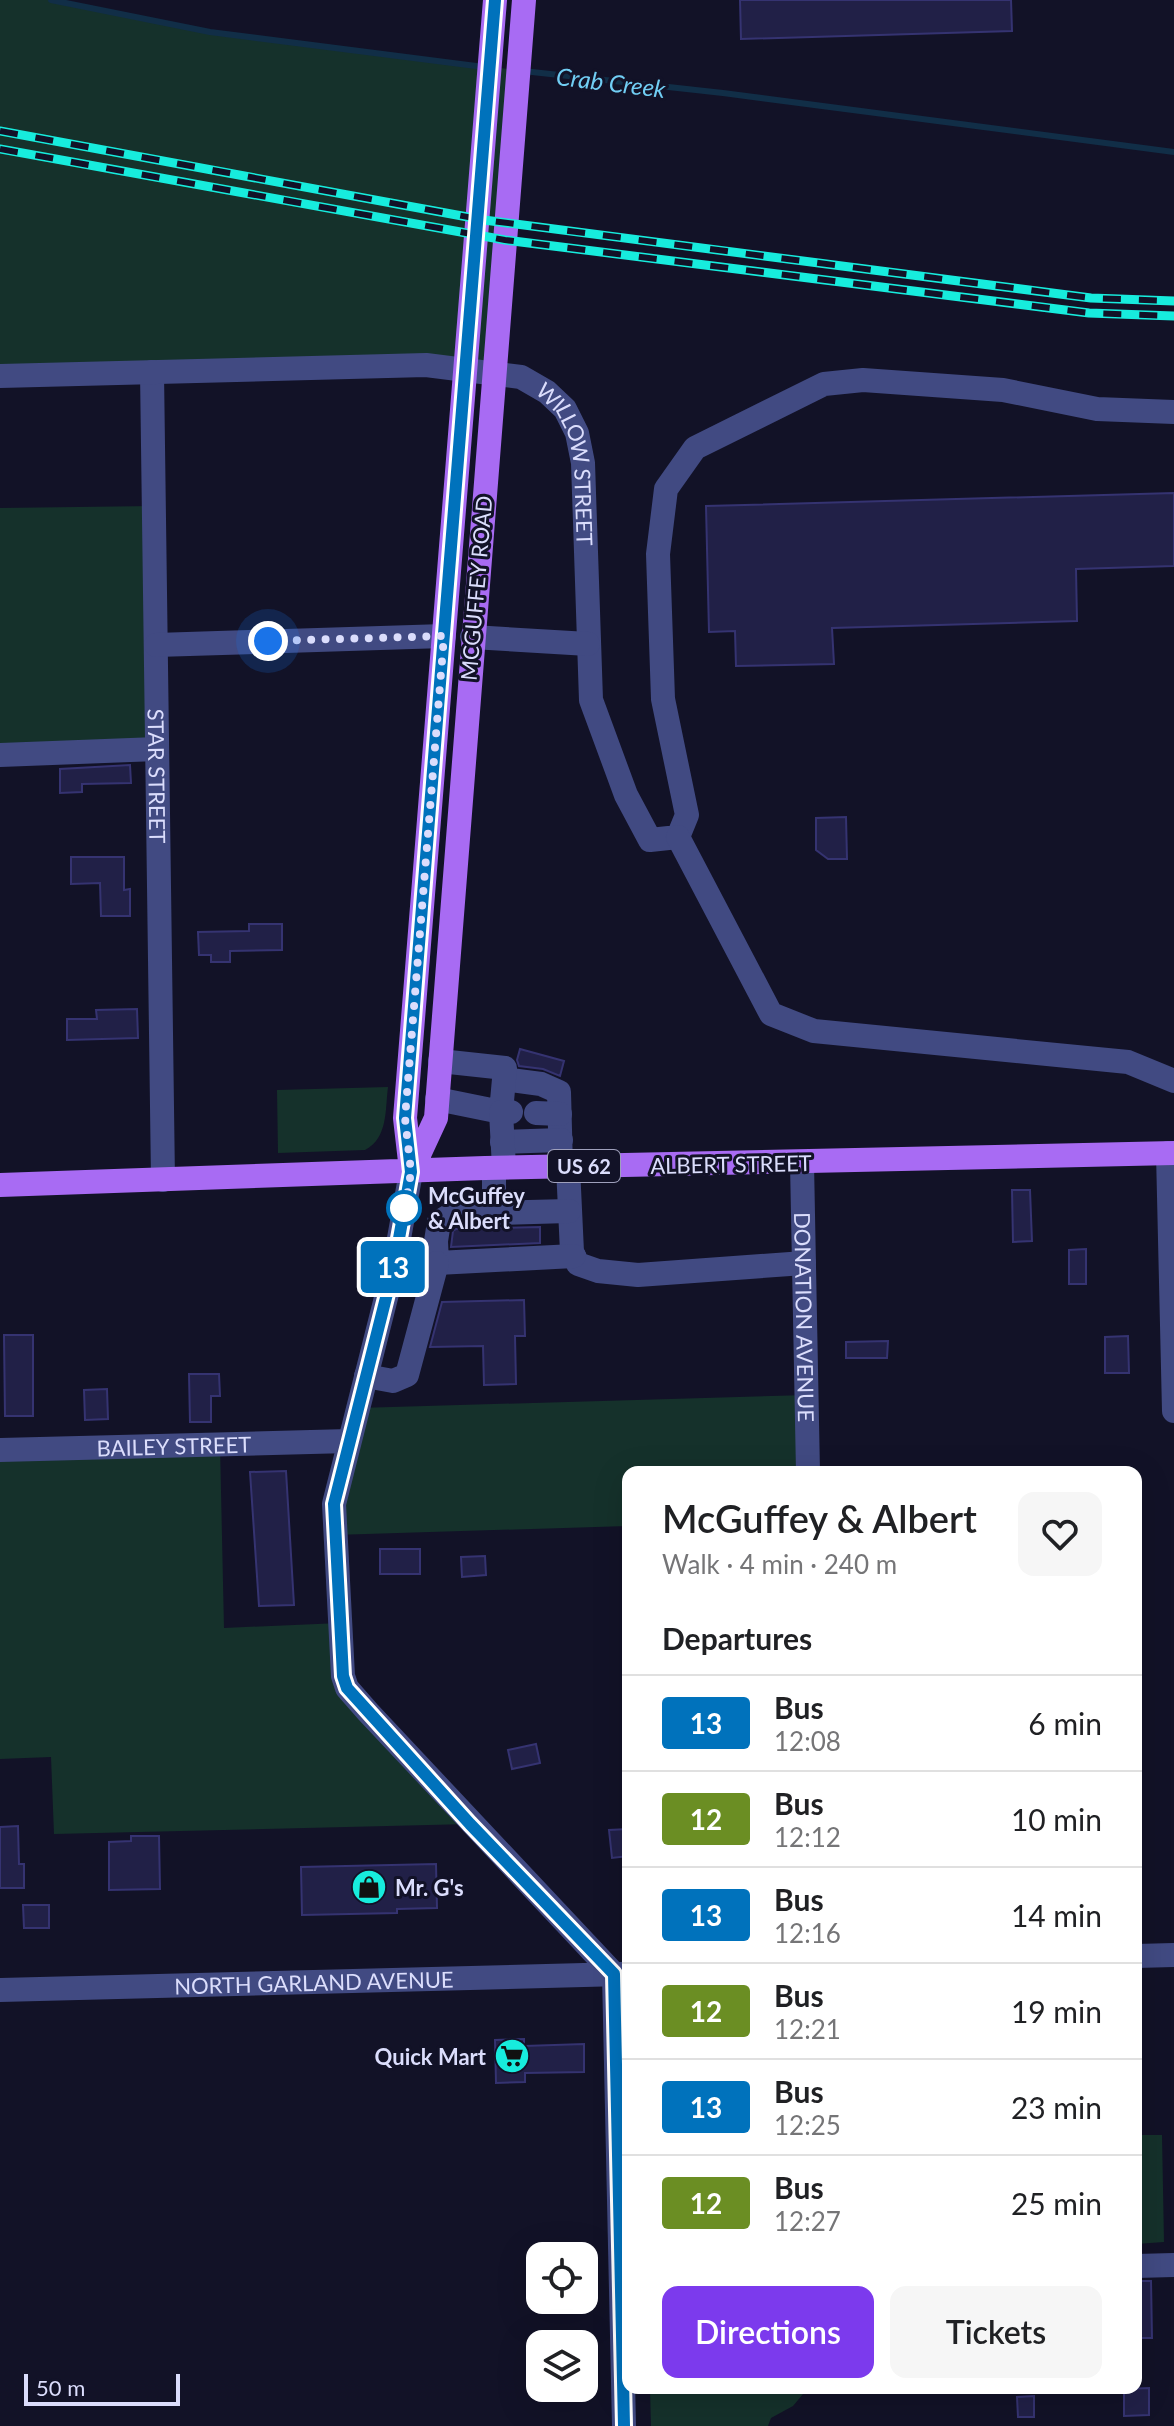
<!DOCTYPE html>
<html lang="en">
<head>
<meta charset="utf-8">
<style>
  :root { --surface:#fff; --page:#f6f6f6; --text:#202124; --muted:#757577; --line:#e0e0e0; --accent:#7c3aed }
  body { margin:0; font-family:Lato,sans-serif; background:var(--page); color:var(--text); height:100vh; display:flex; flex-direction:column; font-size:30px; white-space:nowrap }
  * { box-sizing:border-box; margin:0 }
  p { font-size:26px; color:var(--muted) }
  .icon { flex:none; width:44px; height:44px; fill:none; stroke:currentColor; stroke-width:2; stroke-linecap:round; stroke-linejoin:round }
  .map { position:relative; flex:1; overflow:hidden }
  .panel { position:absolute; left:622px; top:1466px; width:520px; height:928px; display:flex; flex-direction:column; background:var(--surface); border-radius:16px; box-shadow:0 8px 32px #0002 }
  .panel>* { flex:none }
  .badge { padding:0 16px; border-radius:6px; font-size:28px; line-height:52px }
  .tools { position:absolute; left:526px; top:2242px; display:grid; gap:16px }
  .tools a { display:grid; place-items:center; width:72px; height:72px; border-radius:16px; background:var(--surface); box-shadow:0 8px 32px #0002; font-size:40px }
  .scale { position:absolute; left:24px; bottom:20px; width:156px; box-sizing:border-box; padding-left:8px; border:4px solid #dbddfc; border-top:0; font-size:22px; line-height:28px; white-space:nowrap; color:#dbddfc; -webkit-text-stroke:6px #121227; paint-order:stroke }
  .you { position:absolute; width:40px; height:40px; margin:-20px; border:6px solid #fff; border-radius:50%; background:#1a73e8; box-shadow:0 0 0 12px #1a73e833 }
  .map>.badge { position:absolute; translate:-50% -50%; box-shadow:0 0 0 4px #fff }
  h2 { padding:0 40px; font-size:30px; line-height:72px }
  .round { display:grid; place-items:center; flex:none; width:84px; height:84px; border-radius:16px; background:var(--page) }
  .head { display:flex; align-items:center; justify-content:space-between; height:136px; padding:0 40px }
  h1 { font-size:38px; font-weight:600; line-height:60px }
  .action { display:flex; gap:16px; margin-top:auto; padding:16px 40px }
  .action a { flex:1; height:92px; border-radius:16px; background:var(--accent); color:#fff; font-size:32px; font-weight:600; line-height:92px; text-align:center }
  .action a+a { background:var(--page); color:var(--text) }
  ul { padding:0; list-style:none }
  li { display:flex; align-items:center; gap:24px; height:96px; padding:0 40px; border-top:2px solid var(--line) }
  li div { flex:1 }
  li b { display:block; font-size:30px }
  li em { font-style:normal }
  li .badge { min-width:88px; font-weight:700; text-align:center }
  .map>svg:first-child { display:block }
</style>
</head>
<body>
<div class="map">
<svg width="1174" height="2426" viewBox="0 0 1174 2426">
  <rect width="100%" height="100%" fill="#121227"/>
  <path fill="#15312b" d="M 0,0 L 51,0 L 210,32 L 517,70 L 494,374 L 0,376 Z
    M 154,506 L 157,749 L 0,755 L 0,508 Z
    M 388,1087 C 385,1110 388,1138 365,1150 L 278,1153 L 277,1090 Z
    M 807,1395 L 808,1472 L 628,1472 L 628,1526 L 334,1535 L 358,1408 Z
    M 220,1445 L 224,1628 L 340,1623 L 343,1676 L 470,1824 L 54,1834 L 51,1757 L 0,1759 L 0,1450 Z
    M 1136,2135 L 1162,2135 L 1164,2242 L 1136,2244 Z
    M 650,2388 L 808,2388 L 793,2406 L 771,2418 L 768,2426 L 651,2426 Z"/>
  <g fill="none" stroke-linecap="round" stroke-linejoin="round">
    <path stroke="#112e47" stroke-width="6" d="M 51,0 L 210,32 L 484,67
      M 523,71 L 723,93 L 1174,152"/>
  </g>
  <path fill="#212047" stroke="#353371" stroke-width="2" d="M 740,0 L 1011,0 L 1012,31 L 741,39 Z
    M 1174,493 L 1174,566 L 1076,569 L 1077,621 L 832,628 L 834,664 L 736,666 L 735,631 L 709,632 L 706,506 Z
    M 130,765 L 131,783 L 82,784 L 82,792 L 60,793 L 60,769 Z
    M 846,817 L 847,859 L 828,859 L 816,850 L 816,818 Z
    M 71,857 L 124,857 L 124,890 L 130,889 L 130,916 L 101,916 L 100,883 L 71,884 Z
    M 249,924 L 282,924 L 282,950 L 230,951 L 230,962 L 211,962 L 211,955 L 199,955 L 198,932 L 249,931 Z
    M 137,1009 L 138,1038 L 67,1040 L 67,1019 L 97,1019 L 96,1010 Z
    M 520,1049 L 564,1061 L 560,1076 L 543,1069 L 519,1066 L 517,1060 Z
    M 1012,1190 L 1030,1190 L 1032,1241 L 1013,1242 Z
    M 540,1227 L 540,1243 L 451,1247 L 453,1231 L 456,1229 Z
    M 1086,1249 L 1086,1284 L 1069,1284 L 1069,1250 Z
    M 524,1300 L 525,1336 L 515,1336 L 516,1384 L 484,1385 L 483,1346 L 430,1347 L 442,1302 Z
    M 4,1335 L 33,1335 L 33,1416 L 5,1416 Z
    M 1128,1336 L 1129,1373 L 1105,1373 L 1105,1337 Z
    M 888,1341 L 887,1358 L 846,1358 L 846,1342 Z
    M 189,1374 L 219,1374 L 220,1396 L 211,1396 L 211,1422 L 190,1422 Z
    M 107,1389 L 108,1419 L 85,1420 L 84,1390 Z
    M 286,1471 L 294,1605 L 259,1606 L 250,1472 Z
    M 380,1549 L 420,1549 L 420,1574 L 380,1574 Z
    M 485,1556 L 486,1575 L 462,1577 L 461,1557 Z
    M 536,1744 L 540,1763 L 512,1769 L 508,1750 Z
    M 18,1826 L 19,1864 L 24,1864 L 24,1888 L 0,1888 L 0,1827 Z
    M 628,1829 L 628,1856 L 612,1858 L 609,1830 Z
    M 131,1836 L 159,1836 L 160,1889 L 109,1890 L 109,1842 L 131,1841 Z
    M 436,1864 L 437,1908 L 397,1909 L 397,1913 L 302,1915 L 301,1867 Z
    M 23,1905 L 49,1905 L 49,1928 L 24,1928 Z
    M 524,2039 L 524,2046 L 584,2044 L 584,2072 L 525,2073 L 525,2082 L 496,2083 L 495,2040 Z
    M 1136,2281 L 1151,2281 L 1152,2338 L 1136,2338 Z
    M 1149,2388 L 1149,2415 L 1124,2416 L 1124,2389 Z
    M 1034,2396 L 1034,2417 L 1018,2417 L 1017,2397 Z"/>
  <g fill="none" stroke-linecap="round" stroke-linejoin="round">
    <g stroke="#414a82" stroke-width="24">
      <path id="s1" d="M 152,372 L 163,1180"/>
      <path id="s2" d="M 0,376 L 426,365 L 521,377 L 547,392 L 565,409 L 577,433 L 583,463 L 591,700 L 626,795 L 650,840 L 678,837 L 687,815 L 663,699 L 658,554 L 666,489 L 695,448 L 824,384 L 863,380 L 1003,390 L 1097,409 L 1174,412"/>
      <path d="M 472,637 L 588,644"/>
      <path d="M 156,645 L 444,636"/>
      <path d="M 0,755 L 157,749"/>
      <path d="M 678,837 L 771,1014 L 814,1031 L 1128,1062 L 1174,1081"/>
      <path d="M 504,1079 L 541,1084 L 559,1092 L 561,1167"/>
      <path d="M 437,1099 L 501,1112 L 505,1068 L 440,1061"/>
      <path d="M 536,1113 L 560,1114"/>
      <path d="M 502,1142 L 561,1140"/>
      <path d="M 1168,1153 L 1174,1411"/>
      <path id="s3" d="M 802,1163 L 808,1472"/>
      <path d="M 504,1167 L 501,1112 L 511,1112"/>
      <path d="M 568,1167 L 572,1252 L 578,1264 L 598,1271 L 638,1275 L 804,1263"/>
      <path d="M 494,1168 L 494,1213 L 569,1211"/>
      <path d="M 411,1172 L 394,1266 L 334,1504 L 343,1676 L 347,1688 L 368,1712 L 614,1974 L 624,2426"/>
      <path d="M 494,1213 L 452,1214 L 439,1222 L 436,1241 L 437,1263 L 574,1256"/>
      <path d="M 366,1376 L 393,1381 L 407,1375 L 437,1263"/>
      <path id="s4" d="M 0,1450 L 349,1441"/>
      <path d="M 1136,1956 L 1174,1955"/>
      <path id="s5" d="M 0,1990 L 622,1974"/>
      <path d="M 1136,2266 L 1174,2265"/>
    </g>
    <path stroke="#a86bf3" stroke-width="24" d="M 411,1170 L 405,1118 L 495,0
      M 411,1172 L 436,1118 L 524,0
      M 0,1185 L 485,1168 L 1174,1153"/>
    <g stroke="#17ecdd" stroke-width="9">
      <path id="rail" d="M 0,131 L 484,220 L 1091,298 L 1174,301
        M 0,149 L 505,240 L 1089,313 L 1174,316"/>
    </g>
    <use href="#rail" stroke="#121227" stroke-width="6" stroke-dasharray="18" stroke-linecap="butt"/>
  </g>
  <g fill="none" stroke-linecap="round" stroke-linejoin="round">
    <g stroke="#fff" stroke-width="18">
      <path id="line" d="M 495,0 L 405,1118 L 411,1172 L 394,1266 L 334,1504 L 343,1676 L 347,1688 L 470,1824 L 614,1974 L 624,2426"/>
    </g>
    <use href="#line" stroke="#0072bc" stroke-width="12"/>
    <path stroke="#dbddfc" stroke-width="8" stroke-dasharray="0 14.4" d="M 268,641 L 444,636 L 405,1118 L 411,1172 L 404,1214 L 404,1208"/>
  </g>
  <defs>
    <g id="shop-disc" transform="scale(1.8)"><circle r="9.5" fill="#17ecdd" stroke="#121227"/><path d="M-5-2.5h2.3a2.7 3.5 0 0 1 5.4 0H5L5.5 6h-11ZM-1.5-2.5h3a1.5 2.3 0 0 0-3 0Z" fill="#111"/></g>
    <g id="supermarket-disc" transform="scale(1.8)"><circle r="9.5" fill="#17ecdd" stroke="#121227"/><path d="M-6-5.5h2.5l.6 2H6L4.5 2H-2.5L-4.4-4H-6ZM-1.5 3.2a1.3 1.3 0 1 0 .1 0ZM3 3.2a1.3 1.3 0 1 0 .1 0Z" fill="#111"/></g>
  </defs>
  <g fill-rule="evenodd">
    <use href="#shop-disc" x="369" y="1887"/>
    <use href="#supermarket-disc" x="512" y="2056"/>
  </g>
  <circle fill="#fff" stroke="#0072bc" stroke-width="4" cx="404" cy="1208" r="16"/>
  <g text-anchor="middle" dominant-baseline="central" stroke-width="6" stroke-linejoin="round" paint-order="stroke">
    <rect fill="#121227" stroke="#9fa0bc" stroke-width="2" x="548" y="1150" width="72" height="32" rx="6"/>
    <g font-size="20" font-weight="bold" fill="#dbddfc">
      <text x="584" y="1166">US 62</text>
    </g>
    <g font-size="22" fill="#dbddfc" stroke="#121227">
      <text stroke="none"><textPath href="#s2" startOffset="630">WILLOW STREET</textPath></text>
      <text transform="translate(476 588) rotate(-85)">MCGUFFEY ROAD</text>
      <text stroke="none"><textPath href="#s1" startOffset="404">STAR STREET</textPath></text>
      <text transform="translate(731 1164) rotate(-1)">ALBERT STREET</text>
      <text stroke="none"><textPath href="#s3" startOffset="154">DONATION AVENUE</textPath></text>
      <text stroke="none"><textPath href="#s4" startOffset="174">BAILEY STREET</textPath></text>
      <text stroke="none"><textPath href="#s5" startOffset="314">NORTH GARLAND AVENUE</textPath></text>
    </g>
    <g font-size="22" font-weight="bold" fill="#dbddfc" stroke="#121227" text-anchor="start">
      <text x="428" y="1195">McGuffey<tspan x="428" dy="25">&amp; Albert</tspan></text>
    </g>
    <g font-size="22" font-weight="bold" fill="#dbddfc" stroke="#121227" text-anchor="start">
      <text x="395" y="1887">Mr. G's</text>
      <text x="486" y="2056" text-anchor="end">Quick Mart</text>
    </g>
    <g font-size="24" font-style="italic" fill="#71cef4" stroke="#121227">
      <text transform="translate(611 82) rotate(7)">Crab Creek</text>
    </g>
  </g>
</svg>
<div class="tools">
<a><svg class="icon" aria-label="locate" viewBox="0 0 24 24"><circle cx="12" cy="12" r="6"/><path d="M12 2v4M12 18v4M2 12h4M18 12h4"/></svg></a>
<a><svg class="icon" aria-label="layers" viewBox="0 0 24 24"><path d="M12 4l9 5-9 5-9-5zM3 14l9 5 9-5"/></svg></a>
</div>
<div class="scale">50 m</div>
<div class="you" style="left:268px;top:641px"></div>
<b class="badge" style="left:393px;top:1267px;background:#0072bc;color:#fff">13</b>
<section class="panel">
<div class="head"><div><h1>McGuffey &amp; Albert</h1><p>Walk · 4 min · 240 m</p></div><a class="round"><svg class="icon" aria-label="heart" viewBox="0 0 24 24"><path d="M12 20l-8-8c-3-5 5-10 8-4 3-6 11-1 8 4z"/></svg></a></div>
<h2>Departures</h2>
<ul>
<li><span class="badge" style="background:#0072bc;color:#fff">13</span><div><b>Bus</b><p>12:08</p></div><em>6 min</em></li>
<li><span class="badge" style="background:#6b8e23;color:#fff">12</span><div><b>Bus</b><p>12:12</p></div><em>10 min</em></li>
<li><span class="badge" style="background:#0072bc;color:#fff">13</span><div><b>Bus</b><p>12:16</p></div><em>14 min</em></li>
<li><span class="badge" style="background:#6b8e23;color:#fff">12</span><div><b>Bus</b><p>12:21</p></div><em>19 min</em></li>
<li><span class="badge" style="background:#0072bc;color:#fff">13</span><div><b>Bus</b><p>12:25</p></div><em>23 min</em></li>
<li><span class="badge" style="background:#6b8e23;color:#fff">12</span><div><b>Bus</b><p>12:27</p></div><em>25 min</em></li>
</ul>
<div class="action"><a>Directions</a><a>Tickets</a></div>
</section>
</div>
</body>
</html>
